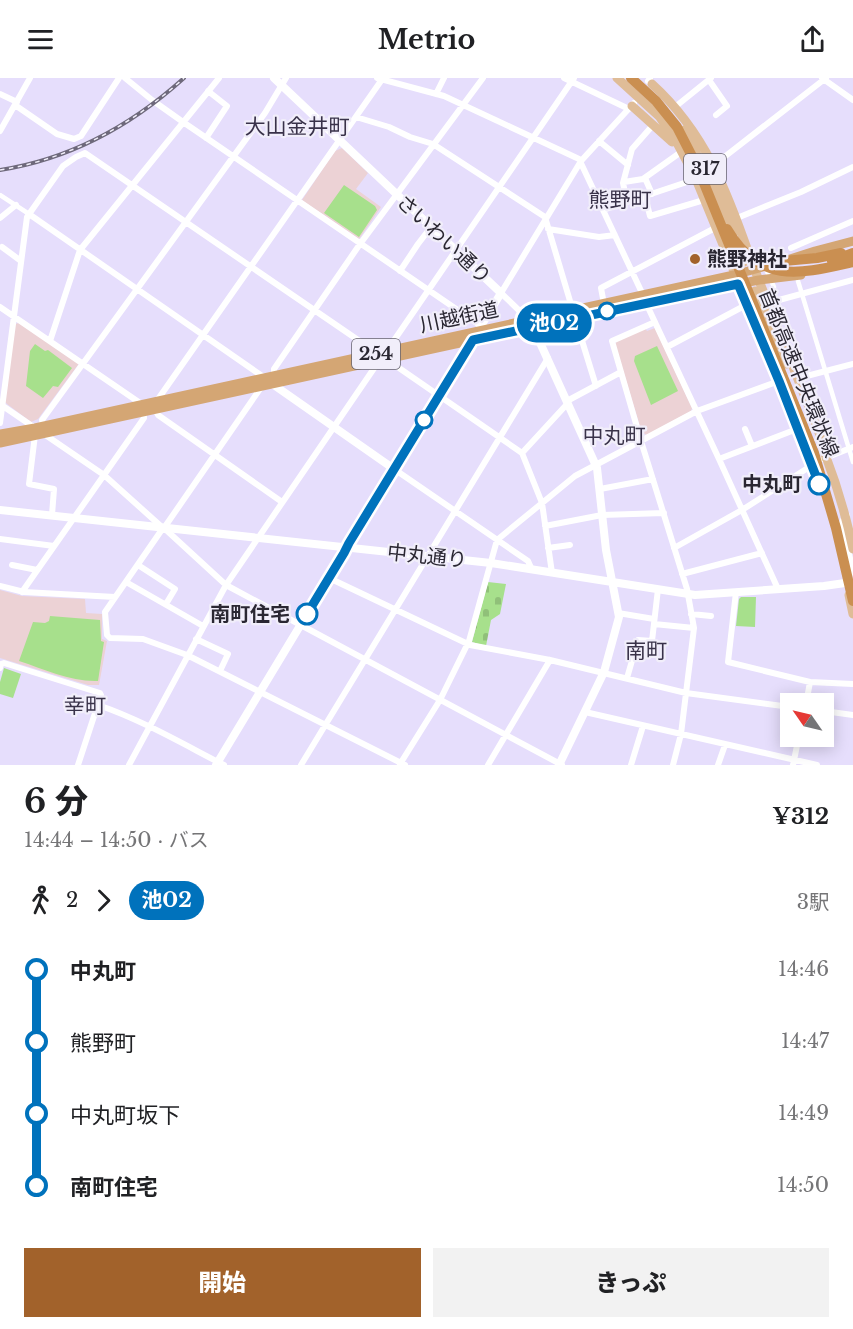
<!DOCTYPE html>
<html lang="ja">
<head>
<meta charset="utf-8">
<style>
  :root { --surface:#fff; --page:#f2f2f2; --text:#202124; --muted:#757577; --accent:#a2622b }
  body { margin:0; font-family:"Libre Baskerville","Noto Sans JP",serif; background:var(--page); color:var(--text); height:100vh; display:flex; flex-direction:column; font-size:22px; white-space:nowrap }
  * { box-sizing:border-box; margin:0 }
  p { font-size:20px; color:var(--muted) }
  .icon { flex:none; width:33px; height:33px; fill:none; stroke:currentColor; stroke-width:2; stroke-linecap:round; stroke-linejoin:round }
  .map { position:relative; height:687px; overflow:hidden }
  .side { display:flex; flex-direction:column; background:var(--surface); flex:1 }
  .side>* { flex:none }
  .badge { padding:0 12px; border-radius:20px; font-size:21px; line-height:39px }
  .needle { width:39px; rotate:304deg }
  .buttons { position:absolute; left:780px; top:615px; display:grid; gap:12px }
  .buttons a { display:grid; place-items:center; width:54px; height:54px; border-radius:0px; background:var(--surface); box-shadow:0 3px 15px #0003; font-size:30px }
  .map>.badge { position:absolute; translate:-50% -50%; box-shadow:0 0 0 3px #fff }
  .legs { display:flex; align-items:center; gap:9px; height:66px; padding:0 24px; font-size:20px }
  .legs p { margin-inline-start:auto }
  .headline { display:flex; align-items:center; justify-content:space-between; height:102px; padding:0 24px }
  h1 { font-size:33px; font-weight:800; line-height:45px }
  .button { display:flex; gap:12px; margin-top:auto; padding:12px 24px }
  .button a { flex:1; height:69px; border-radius:0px; background:var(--accent); color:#fff; font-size:24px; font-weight:800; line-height:69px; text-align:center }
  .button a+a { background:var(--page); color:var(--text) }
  ul { padding:0 24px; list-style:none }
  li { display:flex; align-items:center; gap:21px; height:72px; font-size:22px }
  li i { display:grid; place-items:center; width:9px; height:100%; margin:0 8px; background:currentColor }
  li i::after { content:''; width:15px; height:15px; margin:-8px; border:4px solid; border-radius:50%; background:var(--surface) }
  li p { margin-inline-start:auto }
  li:first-child i { background:linear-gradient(#0000 50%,currentColor 0) }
  li:last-child i { background:linear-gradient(currentColor 50%,#0000 0) }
  header { display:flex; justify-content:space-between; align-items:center; height:78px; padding:0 24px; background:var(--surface); font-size:27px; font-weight:800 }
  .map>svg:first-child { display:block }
</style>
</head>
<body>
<header><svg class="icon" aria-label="menu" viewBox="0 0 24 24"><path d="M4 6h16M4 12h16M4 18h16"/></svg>Metrio<svg class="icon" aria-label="share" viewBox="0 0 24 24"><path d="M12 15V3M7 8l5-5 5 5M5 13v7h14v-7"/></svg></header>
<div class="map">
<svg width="853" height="687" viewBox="0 0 853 687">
  <defs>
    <pattern id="cemetery-stones" width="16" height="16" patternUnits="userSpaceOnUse" patternTransform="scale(1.5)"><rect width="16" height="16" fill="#a7e08c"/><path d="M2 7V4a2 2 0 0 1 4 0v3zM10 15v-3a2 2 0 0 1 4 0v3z" fill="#90c079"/></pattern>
  </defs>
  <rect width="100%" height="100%" fill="#e6defc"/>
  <path fill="#ecd2d5" d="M 342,70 L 368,95 L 356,111 L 381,129 L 359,161 L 303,123 L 302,122 L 335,73 Z
    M 19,245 L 78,285 L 78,287 L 38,341 L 31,344 L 7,326 L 5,324 L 15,246 Z
    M 645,250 L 647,253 L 655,250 L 692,330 L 691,333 L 647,357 L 642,355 L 615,266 L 617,263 Z
    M 0,512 L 22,518 L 85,521 L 86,535 L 102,536 L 102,561 L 107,563 L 99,607 L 88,607 L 0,580 Z"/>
  <path fill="url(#cemetery-stones)" d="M 488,504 L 506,506 L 500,536 L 491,542 L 486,568 L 472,564 Z"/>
  <path fill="#a7e08c" d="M 344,107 L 375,128 L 377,132 L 359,159 L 324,135 Z
    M 35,266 L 45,273 L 48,272 L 72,290 L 58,309 L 53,308 L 43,320 L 26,308 L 30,273 Z
    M 657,268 L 678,313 L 651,327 L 634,283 L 635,278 Z
    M 741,519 L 756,519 L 755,549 L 736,548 L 739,521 Z
    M 50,538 L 100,542 L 101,563 L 104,564 L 98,603 C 71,604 44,591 19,583 L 33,544 L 45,545 L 49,543 Z
    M 4,590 L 21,596 L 13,620 L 0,616 L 0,604 Z"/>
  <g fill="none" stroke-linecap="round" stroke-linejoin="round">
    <path stroke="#fff" stroke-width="4.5" d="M 0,117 L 29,136
      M 765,189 L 774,209 L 773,212 L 774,213
      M 798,203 L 853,384"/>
    <path stroke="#fff" stroke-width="6" d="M 125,0 L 152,22 L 183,44 L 481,248
      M 377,0 L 444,18 L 579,81 L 643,217
      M 564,0 L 629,31
      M 822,0 L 853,22
      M 709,2 L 727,28 L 716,37
      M 648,3 L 650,0
      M 0,16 L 17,24
      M 436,16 L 444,0
      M 15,27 L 57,56 L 74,61 L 81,58 L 119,0
      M 675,29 L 711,0
      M 356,39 L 389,49 L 410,59 L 433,66 L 545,139 L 573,233
      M 0,53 L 30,0
      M 206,60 L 227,28 L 208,13
      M 599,63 L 628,87
      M 714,87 L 826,0
      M 645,100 L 652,116
      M 624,104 L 643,101 L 681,74
      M 645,118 L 650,138 L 704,122
      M 627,124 L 623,105 L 632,71 L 653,47
      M 603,132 L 696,101
      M 29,136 L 265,300
      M 0,140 L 16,127
      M 737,140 L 801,114 L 853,89
      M 548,151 L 599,159 L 615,157
      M 2,169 L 21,183
      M 791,170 L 853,143
      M 400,193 L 418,166 L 431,149
      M 646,225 L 719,381 L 778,511
      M 768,225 L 853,202
      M 604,226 L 601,210 L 715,150
      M 0,229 L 143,327 L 144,340 L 22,514
      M 575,240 L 596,308
      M 529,242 L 501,215 L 581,83 L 634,25
      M 655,244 L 612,263 L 641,363 L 687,511 L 694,550 L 681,656 L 673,687
      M 50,263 L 80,172 L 219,0
      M 667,269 L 746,227
      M 272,299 L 274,298 L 274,291 L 360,166 L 483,0
      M 799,300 L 853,286
      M 262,308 L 164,450 L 226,507 L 562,687
      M 567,323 L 621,294
      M 0,326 L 35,350
      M 0,345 L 27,139 L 63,88 L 76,79 L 85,75 L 377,275
      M 43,348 L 42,342 L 265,35 L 286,0
      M 745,351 L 752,368
      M 44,356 L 104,397 L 163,450 L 105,534 L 107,557 L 110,560 L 143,561 L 187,577 L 405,687
      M 35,357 L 29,406 L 54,411 L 52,437
      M 522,375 L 568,325
      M 719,381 L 797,351
      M 823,381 L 853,369
      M 394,391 L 528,483 L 532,492
      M 600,411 L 653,401
      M 282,424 L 158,337 L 155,331 L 156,324 L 383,0
      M 545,448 L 602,437 L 664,435
      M 0,461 L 54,468
      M 548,470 L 570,467
      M 674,470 L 742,432 L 814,386
      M 12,487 L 37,492
      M 138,487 L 175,511 L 166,526
      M 552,495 L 542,425 L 522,375 L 386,281 L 386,274 L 574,0
      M 682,496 L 762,475
      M 329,500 L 470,567 L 550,582 L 686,615 L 790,629
      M 126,504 L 203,548
      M 0,508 L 24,514 L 115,519
      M 736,514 L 728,584 L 810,604 L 853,606
      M 618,535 L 654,541
      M 691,536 L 711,538
      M 654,546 L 694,550
      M 196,561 L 228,576 L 220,593
      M 0,590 L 1,586 L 4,585 L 100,615 L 101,617 L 78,687
      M 627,600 L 638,562 L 652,563 L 658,511
      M 806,626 L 810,604
      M 98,627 C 142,642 183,666 224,687
      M 824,633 L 853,637
      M 585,634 L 817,687
      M 400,686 L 440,622 L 469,563 L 497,462 L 575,398 L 697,333 L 779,303
      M 129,687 L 226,507 L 379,283
      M 301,687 L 548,280
      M 488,687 L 550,582
      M 631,687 L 643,648
      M 718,687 L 725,667
      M 793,687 L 799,658"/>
    <path stroke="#fff" stroke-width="8" d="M 532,247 L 597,390 L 606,472 L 619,539 L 604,594 L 559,687
      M 271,305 L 394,391
      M 0,432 L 491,485 L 695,517 L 824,508 L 852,504
      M 846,438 L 842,447 L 851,490 L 848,499
      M 216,687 L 501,215 L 274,0"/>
    <path stroke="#dfbc97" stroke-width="9" d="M 617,0 L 662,41
      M 652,6 C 705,54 727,113 750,179
      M 632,28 L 672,64
      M 659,38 L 676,63 L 696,101 L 779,303 L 818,405
      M 684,52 L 717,115 L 733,156
      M 738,169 L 744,184
      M 756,195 L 826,372 L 826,380
      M 755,213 L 786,286
      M 825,376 C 837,407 846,438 853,471
      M 849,517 L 853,536"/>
    <path stroke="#d4a674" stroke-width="9" d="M 0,356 L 35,350 L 734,197 L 784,183 L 815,173 L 853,163
      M 0,365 L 686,216 L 759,202 L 801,197"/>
    <path stroke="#ca8f51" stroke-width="10" d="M 631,0 L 656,23 L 677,49 L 697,88 L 814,375 L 836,450 L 853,523
      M 727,151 C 760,207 800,196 853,184
      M 784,183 L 817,180 L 841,175
      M 832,183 L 853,175"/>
    <g stroke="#6e697b" stroke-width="4">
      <path id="rail" d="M 0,92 C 70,81 132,47 184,0"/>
    </g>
    <use href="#rail" stroke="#f1eefa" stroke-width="1.5" stroke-dasharray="4.5" stroke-linecap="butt"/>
  </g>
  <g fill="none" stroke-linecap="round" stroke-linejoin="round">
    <g stroke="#fff" stroke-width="14">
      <path id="line-1" d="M 307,536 L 344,475 L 349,465 L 473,262 L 738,206 L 779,303 L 819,406"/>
    </g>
    <use href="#line-1" stroke="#0072bc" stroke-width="9"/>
  </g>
  <circle fill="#a2622b" stroke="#f1eefa" stroke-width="2" cx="695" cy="181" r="6"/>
  <g fill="#fff" stroke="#0072bc" stroke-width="3">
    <circle cx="607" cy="233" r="8"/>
    <circle cx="424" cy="342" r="8"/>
    <circle cx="819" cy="406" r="10"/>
    <circle cx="307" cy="536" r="10"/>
  </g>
  <g text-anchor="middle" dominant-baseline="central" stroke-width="4.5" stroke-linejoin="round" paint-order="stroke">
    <g fill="#f1eefa" stroke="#66636e" stroke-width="1.5">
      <rect x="684" y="76" width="42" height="30" rx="4.5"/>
      <rect x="352" y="261" width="48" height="30" rx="4.5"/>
    </g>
    <g font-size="18" font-weight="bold" fill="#2a2732">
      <text x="705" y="91">317</text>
      <text x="376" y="276">254</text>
    </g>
    <g font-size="20" fill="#2a2732" stroke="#f1eefa">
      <text transform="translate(444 161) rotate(43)">さいわい通り</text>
      <text transform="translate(459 239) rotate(-12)">川越街道</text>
      <text transform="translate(799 295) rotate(68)">首都高速中央環状線</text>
      <text transform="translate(427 478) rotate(6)">中丸通り</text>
    </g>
    <g font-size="20" font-weight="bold" fill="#2a2732" stroke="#f1eefa" text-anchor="start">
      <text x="707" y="181">熊野神社</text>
    </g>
    <g font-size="20" font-weight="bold" fill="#2a2732" stroke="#f1eefa" text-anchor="end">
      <text x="802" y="406">中丸町</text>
      <text x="290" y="536">南町住宅</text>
    </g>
    <g font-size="21" fill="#393249" stroke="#f1eefa">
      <text x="297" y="49">大山金井町</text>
      <text x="620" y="122">熊野町</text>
      <text x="614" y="358">中丸町</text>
      <text x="646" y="573">南町</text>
      <text x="85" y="628">幸町</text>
    </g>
  </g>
</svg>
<div class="buttons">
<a><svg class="needle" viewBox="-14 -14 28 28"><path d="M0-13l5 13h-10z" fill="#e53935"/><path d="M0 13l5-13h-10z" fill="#757577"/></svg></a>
</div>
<b class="badge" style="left:554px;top:245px;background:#0072bc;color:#fff">池02</b>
</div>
<section class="side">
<div class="headline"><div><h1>6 分</h1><p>14:44 – 14:50 · バス</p></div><b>¥312</b></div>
<div class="legs"><svg class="icon" aria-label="walk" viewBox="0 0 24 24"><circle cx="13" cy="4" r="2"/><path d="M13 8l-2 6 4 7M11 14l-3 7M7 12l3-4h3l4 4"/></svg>2<svg class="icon" aria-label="forward" viewBox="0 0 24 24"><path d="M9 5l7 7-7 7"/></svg><b class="badge" style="background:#0072bc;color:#fff">池02</b><p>3駅</p></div>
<ul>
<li><i style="color:#0072bc"></i><b>中丸町</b><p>14:46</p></li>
<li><i style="color:#0072bc"></i><span>熊野町</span><p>14:47</p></li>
<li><i style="color:#0072bc"></i><span>中丸町坂下</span><p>14:49</p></li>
<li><i style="color:#0072bc"></i><b>南町住宅</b><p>14:50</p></li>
</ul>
<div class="button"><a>開始</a><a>きっぷ</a></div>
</section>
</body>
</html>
